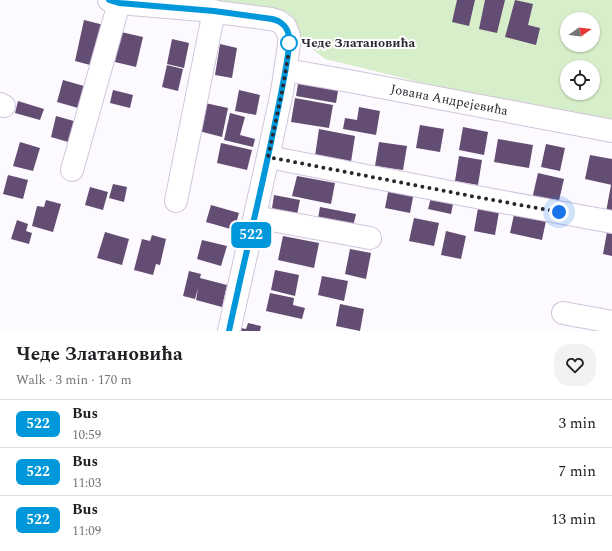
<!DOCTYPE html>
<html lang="en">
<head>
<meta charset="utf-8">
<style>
  :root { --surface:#fff; --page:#f2f2f2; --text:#202124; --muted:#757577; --line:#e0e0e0 }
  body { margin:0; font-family:Spectral,serif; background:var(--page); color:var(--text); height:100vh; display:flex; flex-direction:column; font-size:15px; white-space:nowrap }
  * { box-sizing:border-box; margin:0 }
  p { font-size:13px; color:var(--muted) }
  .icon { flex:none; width:22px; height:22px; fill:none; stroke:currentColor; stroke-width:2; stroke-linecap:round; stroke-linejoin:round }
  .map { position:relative; height:331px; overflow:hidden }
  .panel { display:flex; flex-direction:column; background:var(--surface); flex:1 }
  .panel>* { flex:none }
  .badge { padding:0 8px; border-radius:6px; font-size:14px; line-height:26px }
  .needle { width:26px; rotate:76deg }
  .tools { position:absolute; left:560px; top:12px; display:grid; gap:8px }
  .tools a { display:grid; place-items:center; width:40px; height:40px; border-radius:50%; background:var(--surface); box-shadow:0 1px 3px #0004; font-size:20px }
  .you { position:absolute; width:20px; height:20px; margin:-10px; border:3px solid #fff; border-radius:50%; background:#1a73e8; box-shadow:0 0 0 6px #1a73e833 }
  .map>.badge { position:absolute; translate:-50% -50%; box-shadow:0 0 0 2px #fff }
  .round { display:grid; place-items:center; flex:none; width:42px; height:42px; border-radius:16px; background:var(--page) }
  .summary { display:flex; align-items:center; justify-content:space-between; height:68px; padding:0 16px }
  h1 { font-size:19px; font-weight:700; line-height:30px }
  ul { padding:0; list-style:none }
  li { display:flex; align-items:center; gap:12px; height:48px; padding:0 16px; border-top:1px solid var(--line) }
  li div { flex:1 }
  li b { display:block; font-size:15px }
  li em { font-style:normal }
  li .badge { min-width:44px; font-weight:700; text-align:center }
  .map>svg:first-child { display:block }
</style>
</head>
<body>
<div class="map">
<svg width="612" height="331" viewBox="0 0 612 331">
  <rect width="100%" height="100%" fill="#fdfaff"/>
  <path fill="#d7eeca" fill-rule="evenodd" d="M 216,0 L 612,0 L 612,129 L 325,59 L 299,38 L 214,11 ZM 567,19 L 593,19 L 593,45 L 567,45 ZM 567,67 L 593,67 L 593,93 L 567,93 Z"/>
  <path fill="#634d72" d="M 457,0 L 475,0 L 469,26 L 452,22 Z
    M 485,0 L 505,0 L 497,33 L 479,29 Z
    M 515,0 L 533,4 L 528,25 L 540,28 L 536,45 L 505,37 Z
    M 84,20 L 104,25 L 94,66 L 75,61 Z
    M 121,32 L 143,37 L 136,67 L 115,62 Z
    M 172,39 L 189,43 L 184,68 L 167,64 Z
    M 220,44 L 237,48 L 232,78 L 215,75 Z
    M 167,65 L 183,69 L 178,91 L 162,87 Z
    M 299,78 L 339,85 L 336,103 L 296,96 Z
    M 63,80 L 84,86 L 78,108 L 57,102 Z
    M 113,90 L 133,95 L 130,108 L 110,103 Z
    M 239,90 L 260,95 L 256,115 L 235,111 Z
    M 295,98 L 333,105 L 329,128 L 291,122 Z
    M 18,101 L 44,109 L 40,120 L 15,113 Z
    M 205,103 L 228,108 L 222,137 L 199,131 Z
    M 359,107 L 380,111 L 376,135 L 343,129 L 345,118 L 357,120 Z
    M 230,113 L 245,117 L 240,135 L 255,139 L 253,147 L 224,140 Z
    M 56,116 L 81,123 L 75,144 L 51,137 Z
    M 420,125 L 444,129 L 440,152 L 416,148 Z
    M 463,127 L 488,132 L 484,155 L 459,150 Z
    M 319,129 L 355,136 L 351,162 L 315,156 Z
    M 498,139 L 533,145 L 529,168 L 494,162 Z
    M 20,142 L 40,148 L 33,171 L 13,166 Z
    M 379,142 L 407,146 L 403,170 L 375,166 Z
    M 221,143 L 252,150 L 247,170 L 217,163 Z
    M 546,144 L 565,148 L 560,171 L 541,167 Z
    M 590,155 L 612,159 L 612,185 L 585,179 Z
    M 459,156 L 482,160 L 478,185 L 455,181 Z
    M 538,173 L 564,179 L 558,205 L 532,199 Z
    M 8,175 L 28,180 L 23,199 L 3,194 Z
    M 297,176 L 335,183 L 331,204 L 292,196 Z
    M 113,184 L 127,187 L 124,202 L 109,198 Z
    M 611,185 L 612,185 L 612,213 L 606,212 Z
    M 90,187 L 108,192 L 103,210 L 85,205 Z
    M 389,187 L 414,192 L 410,213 L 385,208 Z
    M 432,194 L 454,199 L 451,214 L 428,209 Z
    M 274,195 L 300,200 L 296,220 L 271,215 Z
    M 46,200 L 61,204 L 53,232 L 32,226 L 37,206 L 44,207 Z
    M 211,205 L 239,213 L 234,230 L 206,222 Z
    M 320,207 L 356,214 L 352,231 L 317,224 Z
    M 478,208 L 499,212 L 495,235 L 474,231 Z
    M 515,210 L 547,216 L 542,240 L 510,233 Z
    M 414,218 L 439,223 L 434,246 L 409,241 Z
    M 17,220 L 28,224 L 26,231 L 32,233 L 29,244 L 11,239 Z
    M 446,231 L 466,236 L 461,259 L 441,255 Z
    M 105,232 L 129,239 L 122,265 L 97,258 Z
    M 607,232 L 612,233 L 612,256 L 603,254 Z
    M 152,235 L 166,239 L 160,265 L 156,264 L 153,275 L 134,270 L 142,239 L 150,241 Z
    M 283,236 L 319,243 L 314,268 L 278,260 Z
    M 202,240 L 227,246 L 221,266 L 197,259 Z
    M 350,249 L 371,253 L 366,279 L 345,274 Z
    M 275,270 L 299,275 L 295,296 L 271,290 Z
    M 189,271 L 201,274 L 200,278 L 227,285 L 222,307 L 196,300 L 198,288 L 195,299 L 183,296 Z
    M 322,276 L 348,281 L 344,301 L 318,295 Z
    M 270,293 L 294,298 L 293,305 L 305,308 L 302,319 L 266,311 Z
    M 340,304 L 364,309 L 360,331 L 336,326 Z
    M 248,323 L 261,326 L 260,331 L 241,331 L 241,328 L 246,329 Z"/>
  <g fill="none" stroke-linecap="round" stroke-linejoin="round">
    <g stroke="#d1c4dc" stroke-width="24">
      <g id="minor">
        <path d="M 109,0 L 119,3 L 202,10 L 271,19 L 278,21 L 285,26 L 289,36 L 289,45 L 282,92 L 268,157 L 229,331"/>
        <path id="s1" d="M 286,70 L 349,81 L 612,131"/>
        <path d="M 0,104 L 4,106"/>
        <path d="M 268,157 L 471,196 L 612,222"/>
        <path d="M 72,170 L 119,3"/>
        <path d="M 176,201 L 214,11"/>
        <path d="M 255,217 L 370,238"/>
        <path d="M 563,313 L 612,322"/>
      </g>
    </g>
    <use href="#minor" stroke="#fff" stroke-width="22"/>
  </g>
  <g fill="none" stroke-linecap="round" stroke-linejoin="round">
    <g stroke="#fff" stroke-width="9">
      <path id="line" d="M 109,0 L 119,3 L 214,11 L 272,19 C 281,21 288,27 289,37 C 290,45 288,53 287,61 C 284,80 280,99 276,118 C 262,189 244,260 229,331"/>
    </g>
    <use href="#line" stroke="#0098da" stroke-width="6"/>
    <path stroke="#2b262f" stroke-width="4" stroke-dasharray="0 7.2" d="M 289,43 L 290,45 L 282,92 L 268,157 L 471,196 L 559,212"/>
  </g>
  <circle fill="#fff" stroke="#0098da" stroke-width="2" cx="289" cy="43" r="8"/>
  <g text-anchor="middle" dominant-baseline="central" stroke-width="4" stroke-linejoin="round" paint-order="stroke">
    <g font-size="13" font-weight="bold" fill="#2b262f" stroke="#fff" text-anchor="start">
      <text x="301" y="43">Чеде Златановића</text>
    </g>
    <g font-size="13" fill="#2b262f" stroke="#fff">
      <text stroke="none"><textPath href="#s1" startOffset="166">Јована Андрејевића</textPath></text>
    </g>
  </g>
</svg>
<div class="tools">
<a><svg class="needle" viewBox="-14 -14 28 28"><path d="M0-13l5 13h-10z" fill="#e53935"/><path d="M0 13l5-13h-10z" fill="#757577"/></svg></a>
<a><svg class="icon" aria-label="locate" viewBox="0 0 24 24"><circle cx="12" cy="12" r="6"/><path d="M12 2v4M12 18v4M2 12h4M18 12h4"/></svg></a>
</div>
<div class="you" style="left:559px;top:212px"></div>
<b class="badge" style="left:251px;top:235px;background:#0098da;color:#fff">522</b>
</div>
<section class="panel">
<div class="summary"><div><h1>Чеде Златановића</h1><p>Walk · 3 min · 170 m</p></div><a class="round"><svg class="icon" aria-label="heart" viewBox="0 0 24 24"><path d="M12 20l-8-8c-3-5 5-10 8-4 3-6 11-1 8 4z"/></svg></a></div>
<ul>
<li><span class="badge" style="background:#0098da;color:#fff">522</span><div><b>Bus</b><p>10:59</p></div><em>3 min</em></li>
<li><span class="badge" style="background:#0098da;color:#fff">522</span><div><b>Bus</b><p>11:03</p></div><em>7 min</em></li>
<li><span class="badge" style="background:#0098da;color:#fff">522</span><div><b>Bus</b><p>11:09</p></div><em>13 min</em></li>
</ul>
</section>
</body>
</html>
